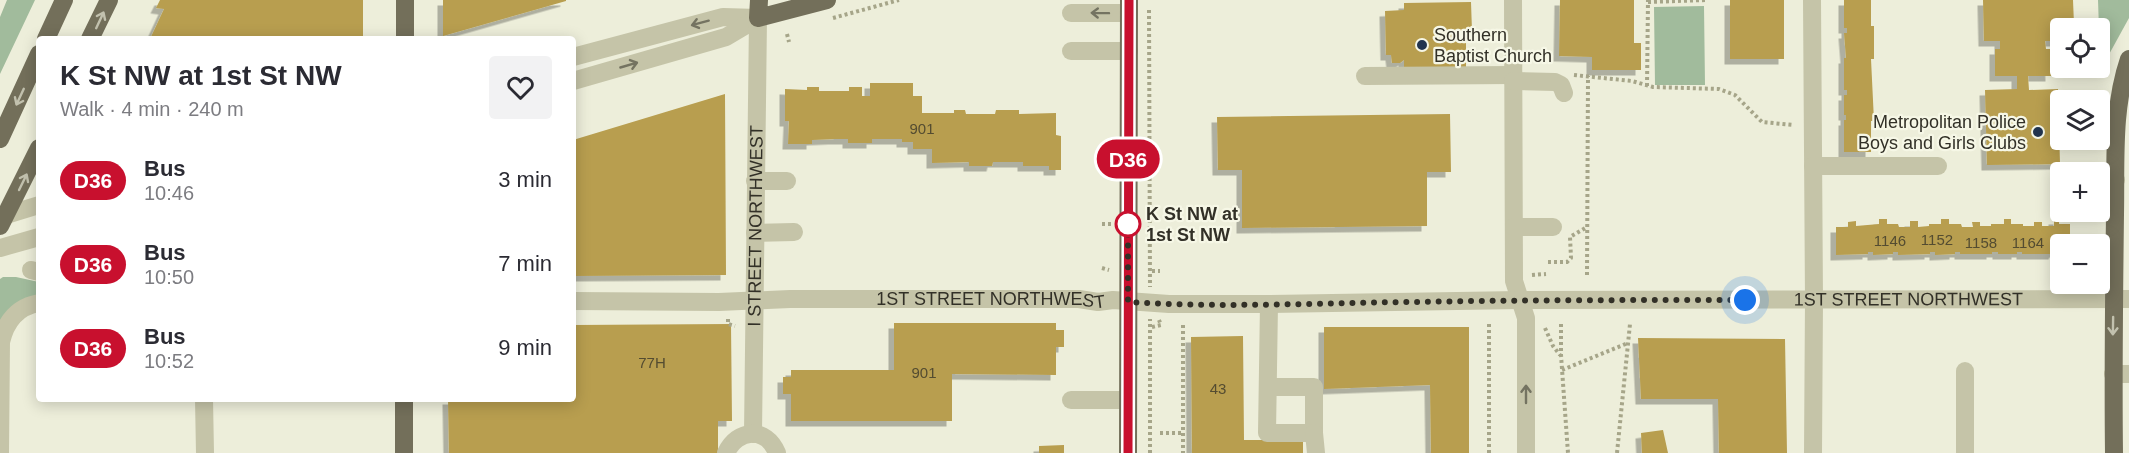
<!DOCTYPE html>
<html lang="en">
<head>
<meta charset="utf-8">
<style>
  :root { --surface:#fff; --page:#f2f2f3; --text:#2b2b33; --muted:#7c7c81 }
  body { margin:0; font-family:Arial,sans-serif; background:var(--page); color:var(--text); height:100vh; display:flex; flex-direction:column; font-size:22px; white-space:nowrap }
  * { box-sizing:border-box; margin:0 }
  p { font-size:20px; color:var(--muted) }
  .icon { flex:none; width:33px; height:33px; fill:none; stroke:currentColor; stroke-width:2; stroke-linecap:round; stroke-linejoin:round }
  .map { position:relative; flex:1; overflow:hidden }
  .details { position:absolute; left:36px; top:36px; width:540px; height:366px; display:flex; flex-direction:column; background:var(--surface); border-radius:6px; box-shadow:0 3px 15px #0003 }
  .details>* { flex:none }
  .badge { padding:0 12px; border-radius:20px; font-size:21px; line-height:39px }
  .controls { position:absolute; left:2050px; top:18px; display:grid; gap:12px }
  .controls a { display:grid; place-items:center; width:60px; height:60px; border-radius:6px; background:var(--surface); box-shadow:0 3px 15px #0003; font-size:30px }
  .you { position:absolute; width:30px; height:30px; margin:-15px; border:4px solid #fff; border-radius:50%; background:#1a73e8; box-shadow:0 0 0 9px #1a73e833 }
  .map>.badge { position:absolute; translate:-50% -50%; box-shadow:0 0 0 3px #fff }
  .round { display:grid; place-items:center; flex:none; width:63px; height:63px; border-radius:6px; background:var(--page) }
  .head { display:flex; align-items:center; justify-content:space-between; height:102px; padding:0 24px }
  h1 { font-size:28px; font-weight:700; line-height:45px }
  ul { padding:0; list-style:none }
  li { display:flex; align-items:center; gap:18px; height:84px; padding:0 24px }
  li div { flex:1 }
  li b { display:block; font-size:22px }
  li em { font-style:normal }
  li .badge { min-width:66px; font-weight:700; text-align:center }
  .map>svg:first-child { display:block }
</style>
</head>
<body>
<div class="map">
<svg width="2129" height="453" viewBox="0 0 2129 453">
  <defs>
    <filter id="shadow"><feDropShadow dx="-5.5" dy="5.5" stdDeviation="0" flood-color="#0004"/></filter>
  </defs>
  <rect width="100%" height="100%" fill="#edeeda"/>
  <path fill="#a1bb9c" d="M 7,0 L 35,0 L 0,74 L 0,17 Z
    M 2098,0 L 2129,0 L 2129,18 L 2107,58 L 2100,59 Z
    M 1704,6 L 1705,85 L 1655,85 L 1654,7 Z
    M 3,277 L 16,277 L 39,282 L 39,299 L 0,321 L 0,279 Z"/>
  <path fill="#b89e4f" filter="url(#shadow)" d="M 160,0 L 363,0 L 363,39 L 150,39 L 164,9 L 156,8 Z
    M 443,0 L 566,0 L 566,1 L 443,36 Z
    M 1560,0 L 1634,0 L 1634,43 L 1641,43 L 1641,70 L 1592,70 L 1592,57 L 1559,56 Z
    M 1730,0 L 1784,0 L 1784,59 L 1730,59 Z
    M 1844,0 L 1871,0 L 1871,26 L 1874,26 L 1874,59 L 1871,59 L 1874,121 L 1871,121 L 1871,152 L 1844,152 L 1844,120 L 1846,120 L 1846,115 L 1844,115 L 1844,95 L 1847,95 L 1847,90 L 1844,90 L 1844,58 L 1846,58 L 1844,33 L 1847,33 L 1847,28 L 1844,28 Z
    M 1983,0 L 2073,0 L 2074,24 L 2062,25 L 2061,41 L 2045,41 L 2046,49 L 2050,49 L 2051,76 L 2028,76 L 2029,90 L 2058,89 L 2060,164 L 1987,165 L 1985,90 L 2017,89 L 2017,76 L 1995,76 L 1995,49 L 2000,49 L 2000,41 L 1984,41 Z
    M 1471,2 L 1472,31 L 1466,31 L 1466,67 L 1404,67 L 1404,60 L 1400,63 L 1392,63 L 1391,55 L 1386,55 L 1385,11 L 1404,10 L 1404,3 Z
    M 870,83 L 913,83 L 913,96 L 922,96 L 922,113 L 954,113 L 954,110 L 965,110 L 966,114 L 995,114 L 996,110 L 1019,110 L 1019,114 L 1056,113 L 1056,135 L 1061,136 L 1061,170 L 1049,170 L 1049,166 L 1023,166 L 1023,162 L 993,162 L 992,166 L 969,166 L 969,162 L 932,163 L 932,149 L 913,149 L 913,142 L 902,142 L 902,139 L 872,139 L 872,143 L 848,143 L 848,139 L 834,139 L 812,140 L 812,144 L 788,144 L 789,121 L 785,121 L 785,89 L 807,90 L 807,87 L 819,87 L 819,91 L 849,91 L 849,87 L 862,87 L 862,96 L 870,96 Z
    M 725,94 L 726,275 L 573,276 L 573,140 Z
    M 1450,114 L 1451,172 L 1427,172 L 1427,226 L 1242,228 L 1242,170 L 1218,170 L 1217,117 Z
    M 1879,219 L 1887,219 L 1887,224 L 1898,224 L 1899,227 L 1910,227 L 1910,221 L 1918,221 L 1918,227 L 1929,226 L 1929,224 L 1941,224 L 1941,219 L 1949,219 L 1949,224 L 1961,224 L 1962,227 L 1973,227 L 1972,222 L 1980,222 L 1980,226 L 1991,226 L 1991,224 L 2004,224 L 2004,219 L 2011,219 L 2011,224 L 2023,224 L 2023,226 L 2034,226 L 2034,222 L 2042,222 L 2042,226 L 2054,226 L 2054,219 L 2059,219 L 2059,224 L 2070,224 L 2070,244 L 2061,244 L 2061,252 L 2055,252 L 2054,254 L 2022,254 L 2022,252 L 2017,252 L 2017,254 L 1998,254 L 1998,252 L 1992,252 L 1992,254 L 1960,254 L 1960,252 L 1955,252 L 1955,254 L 1935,255 L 1935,252 L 1930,252 L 1930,254 L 1898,255 L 1898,252 L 1893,252 L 1893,254 L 1873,255 L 1873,252 L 1868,252 L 1868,254 L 1836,255 L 1836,227 L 1848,227 L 1848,222 L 1856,221 L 1856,226 L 1879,224 Z
    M 894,323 L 1056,323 L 1056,330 L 1064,330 L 1064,347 L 1056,347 L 1056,375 L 952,374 L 952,421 L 791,421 L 791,394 L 783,394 L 783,377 L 791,377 L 791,370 L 894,370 Z
    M 731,324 L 732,421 L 718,421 L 718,453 L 449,453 L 448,399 L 573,399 L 573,325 Z
    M 1324,327 L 1469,327 L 1469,453 L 1431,453 L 1430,385 L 1324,389 Z
    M 1243,336 L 1244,440 L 1303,440 L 1303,453 L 1192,453 L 1191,337 Z
    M 1638,338 L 1785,339 L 1787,453 L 1719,453 L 1718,399 L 1641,399 Z
    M 1663,430 L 1668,453 L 1642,453 L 1641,433 Z
    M 1064,445 L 1064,453 L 1039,453 L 1039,446 Z"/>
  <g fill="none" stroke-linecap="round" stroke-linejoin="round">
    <path stroke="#a6a589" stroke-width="4" stroke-dasharray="3 3" stroke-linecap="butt" d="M 1648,2 L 1706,0
      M 1149,10 L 1150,287
      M 833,18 L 899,0
      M 787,34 L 789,42
      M 1574,75 L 1632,81 L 1653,87 L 1719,89 L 1735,95 L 1762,122 L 1793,125
      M 1647,86 L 1648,0
      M 1102,224 L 1113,224
      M 1548,262 L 1567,262 L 1571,258 L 1570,237 L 1587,227
      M 1102,268 L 1109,270
      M 1152,271 L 1160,271
      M 1532,275 L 1546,274
      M 1587,275 L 1588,76
      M 728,319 L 728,324 L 735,326
      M 1561,324 L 1561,355 L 1568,453
      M 1183,325 L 1183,453
      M 1152,327 L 1161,325 L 1159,320
      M 1545,328 L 1553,346 L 1560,355
      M 1562,370 L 1628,343
      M 1160,433 L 1183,433
      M 1150,453 L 1150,319
      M 1489,453 L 1489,324
      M 1617,453 L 1630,324"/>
    <g stroke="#c5c4a8" stroke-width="18">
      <path d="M 1513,0 L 1514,281 L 1526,318 L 1526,453"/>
      <path d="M 1812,0 L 1814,300 L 1813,453"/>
      <path d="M 1071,13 L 1129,13"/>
      <path d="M 1071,51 L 1129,51"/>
      <path d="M 573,57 L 723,17 L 758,18"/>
      <path d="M 1365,76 L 1513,75"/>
      <path d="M 573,81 L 726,37 L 758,18"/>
      <path d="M 1513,81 L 1555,82 L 1561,85 L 1564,93"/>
      <path d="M 1813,166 L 1938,166"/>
      <path d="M 2100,180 L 2116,180"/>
      <path d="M 755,181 L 787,181"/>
      <path d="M 0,217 L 39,205"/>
      <path d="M 1514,227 L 1553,227"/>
      <path d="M 755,233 L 794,232"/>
      <path d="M 0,248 L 39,237"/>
      <path d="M 31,270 L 39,272"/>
      <path id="s1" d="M 573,301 L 719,302 L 790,299 L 1079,299 L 1098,302 L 1113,300 L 1169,304 L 1269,304 L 1519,300 L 2129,299"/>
      <path d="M 1965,371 L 1965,453"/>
      <path d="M 2113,374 L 2129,374"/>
      <path d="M 1268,387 L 1314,387 L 1314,433 L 1267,433 L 1269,304"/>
      <path d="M 204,399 L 205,453"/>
      <path d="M 1071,400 L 1128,400"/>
      <path d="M 1314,433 L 1316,453"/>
      <path id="s2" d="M 753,434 L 758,18"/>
      <path d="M 0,453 L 1,342 C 6,321 17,307 39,303"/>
      <path d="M 726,453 C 737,429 766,426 777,453"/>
    </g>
    <path stroke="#736f5a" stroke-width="18" d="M 759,0 L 758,18 L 827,0
      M 46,39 L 64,0
      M 90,39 L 109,0
      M 405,39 L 405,0
      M 0,139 L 39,54
      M 0,226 L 39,148
      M 404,399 L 404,453
      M 1128,453 L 1129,0
      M 2114,453 C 2113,373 2114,294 2115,214 C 2116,162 2112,108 2129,59"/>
  </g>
  <defs><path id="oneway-shaft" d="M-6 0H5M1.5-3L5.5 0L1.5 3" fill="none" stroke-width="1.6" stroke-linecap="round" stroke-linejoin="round" transform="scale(1.5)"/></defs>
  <g stroke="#747361">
    <use href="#oneway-shaft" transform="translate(1100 13) rotate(-179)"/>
    <use href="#oneway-shaft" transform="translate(700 23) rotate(165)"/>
    <use href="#oneway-shaft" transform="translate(629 65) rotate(-16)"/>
    <use href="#oneway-shaft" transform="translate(1526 394) rotate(-90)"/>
  </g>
  <g stroke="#c2c1ae">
    <use href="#oneway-shaft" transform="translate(100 20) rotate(-65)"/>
    <use href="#oneway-shaft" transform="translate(20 97) rotate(115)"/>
    <use href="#oneway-shaft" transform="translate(23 182) rotate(-64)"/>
    <use href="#oneway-shaft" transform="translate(2113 326) rotate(91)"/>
  </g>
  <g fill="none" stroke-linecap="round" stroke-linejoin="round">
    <g stroke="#fff" stroke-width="14">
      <path id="line" d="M 1128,453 L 1129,0"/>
    </g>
    <use href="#line" stroke="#c8102e" stroke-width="9"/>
    <path stroke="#323027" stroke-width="6" stroke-dasharray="0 10.8" d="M 1128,224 L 1128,302 C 1222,308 1317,303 1411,302 C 1522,300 1634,300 1745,300"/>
  </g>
  <g fill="#22354f" stroke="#f6f7e6" stroke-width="2">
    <circle cx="1422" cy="45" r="6"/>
    <circle cx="2038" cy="132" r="6"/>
  </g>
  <circle fill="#fff" stroke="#c8102e" stroke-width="3" cx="1128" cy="224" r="12"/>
  <g text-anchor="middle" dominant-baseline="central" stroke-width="4.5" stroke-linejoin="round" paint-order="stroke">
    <g font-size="15" fill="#544c31">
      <text x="922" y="128">901</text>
      <text x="1937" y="239">1152</text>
      <text x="1890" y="240">1146</text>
      <text x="1981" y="242">1158</text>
      <text x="2028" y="242">1164</text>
      <text x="652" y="362">77H</text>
      <text x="924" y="372">901</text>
      <text x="1218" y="388">43</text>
    </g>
    <g font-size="18" fill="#323027" stroke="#f6f7e6" text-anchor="start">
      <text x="1434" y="35">Southern<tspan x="1434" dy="21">Baptist Church</tspan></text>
      <text x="2026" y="122" text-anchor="end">Metropolitan Police<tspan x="2026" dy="21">Boys and Girls Clubs</tspan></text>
    </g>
    <g font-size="18" font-weight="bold" fill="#323027" stroke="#f6f7e6" text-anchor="start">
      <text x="1146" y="214">K St NW at<tspan x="1146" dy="21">1st St NW</tspan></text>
    </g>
    <g font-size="18" fill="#323027" stroke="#f6f7e6">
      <text stroke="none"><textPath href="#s2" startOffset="208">I STREET NORTHWEST</textPath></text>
      <text stroke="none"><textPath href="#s1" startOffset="418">1ST STREET NORTHWEST</textPath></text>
      <text stroke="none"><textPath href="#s1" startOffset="1336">1ST STREET NORTHWEST</textPath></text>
    </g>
  </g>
</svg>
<div class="controls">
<a><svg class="icon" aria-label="locate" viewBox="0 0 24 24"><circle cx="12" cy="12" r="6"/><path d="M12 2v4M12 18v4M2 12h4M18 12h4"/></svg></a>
<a><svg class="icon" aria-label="layers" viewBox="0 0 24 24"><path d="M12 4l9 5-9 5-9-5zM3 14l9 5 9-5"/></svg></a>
<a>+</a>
<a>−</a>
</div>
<div class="you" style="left:1745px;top:300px"></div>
<b class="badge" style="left:1128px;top:159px;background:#c8102e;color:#fff">D36</b>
<section class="details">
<div class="head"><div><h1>K St NW at 1st St NW</h1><p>Walk · 4 min · 240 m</p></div><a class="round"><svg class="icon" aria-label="heart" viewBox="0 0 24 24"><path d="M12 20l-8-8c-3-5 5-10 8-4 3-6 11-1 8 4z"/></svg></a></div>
<ul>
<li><span class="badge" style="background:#c8102e;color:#fff">D36</span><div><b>Bus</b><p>10:46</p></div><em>3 min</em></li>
<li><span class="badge" style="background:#c8102e;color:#fff">D36</span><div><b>Bus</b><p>10:50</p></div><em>7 min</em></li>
<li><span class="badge" style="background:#c8102e;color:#fff">D36</span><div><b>Bus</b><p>10:52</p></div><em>9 min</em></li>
</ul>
</section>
</div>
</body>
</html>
